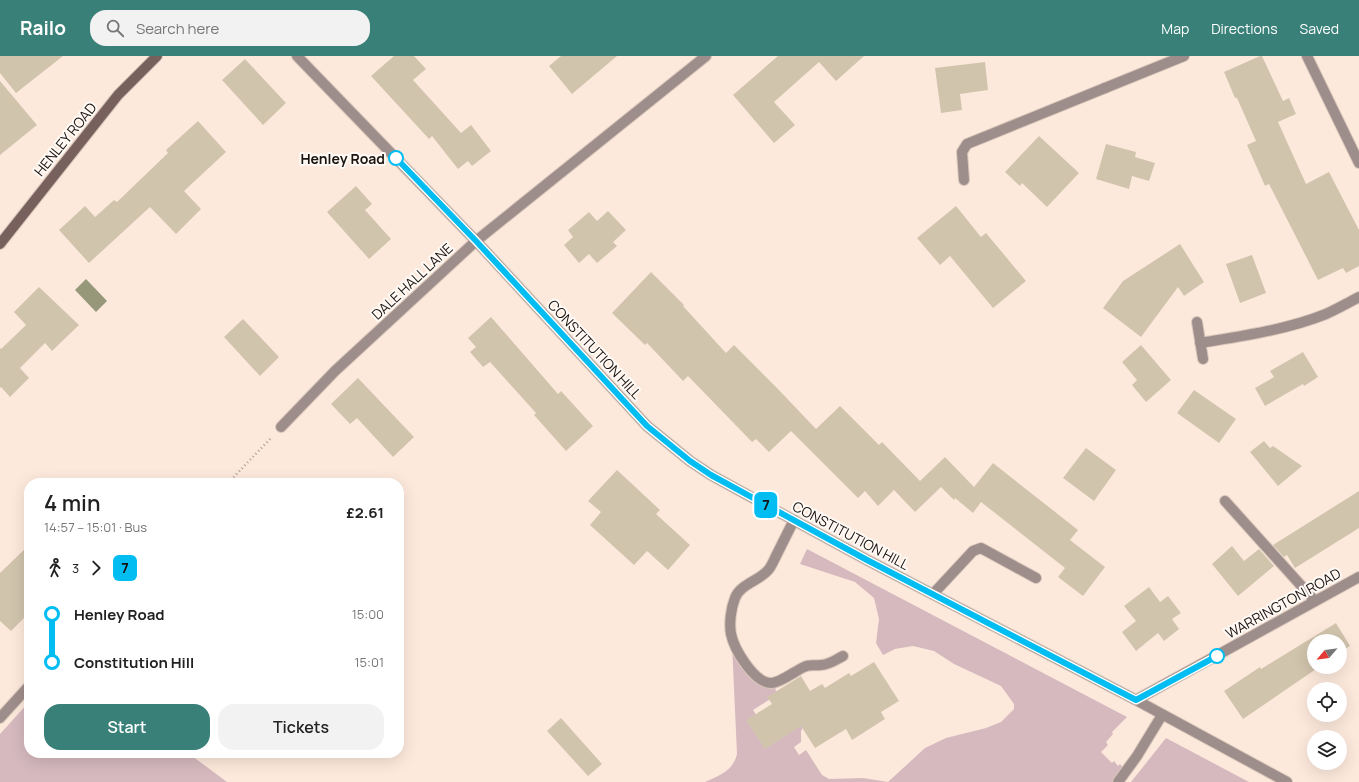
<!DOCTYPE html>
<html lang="en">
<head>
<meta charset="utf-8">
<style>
  :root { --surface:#fff; --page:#f2f2f2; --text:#222; --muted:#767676; --accent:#398078 }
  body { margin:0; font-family:Manrope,sans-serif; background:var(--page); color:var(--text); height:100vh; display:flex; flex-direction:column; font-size:15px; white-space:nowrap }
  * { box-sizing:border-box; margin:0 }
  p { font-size:13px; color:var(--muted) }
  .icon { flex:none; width:22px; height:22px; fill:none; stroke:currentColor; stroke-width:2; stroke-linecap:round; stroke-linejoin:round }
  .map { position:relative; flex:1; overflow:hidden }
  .sheet { position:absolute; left:24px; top:422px; width:380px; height:280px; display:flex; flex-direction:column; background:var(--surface); border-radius:16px; box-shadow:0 4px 16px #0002 }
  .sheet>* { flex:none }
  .badge { padding:0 8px; border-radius:6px; font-size:14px; line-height:26px }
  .needle { width:26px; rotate:242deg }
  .tools { position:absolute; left:1307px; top:578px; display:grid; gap:8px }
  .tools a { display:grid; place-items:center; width:40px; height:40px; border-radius:50%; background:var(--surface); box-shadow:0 4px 16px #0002; font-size:20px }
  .map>.badge { position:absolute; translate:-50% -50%; box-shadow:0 0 0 2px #fff }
  .legs { display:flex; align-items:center; gap:6px; height:44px; padding:0 20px; font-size:13px }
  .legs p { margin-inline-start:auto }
  .head { display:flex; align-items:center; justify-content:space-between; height:68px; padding:0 20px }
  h1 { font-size:22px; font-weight:600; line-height:30px }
  .action { display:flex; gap:8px; margin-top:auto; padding:8px 20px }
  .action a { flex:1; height:46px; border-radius:16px; background:var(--accent); color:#fff; font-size:16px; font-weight:600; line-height:46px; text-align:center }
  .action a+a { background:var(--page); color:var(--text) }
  ul { padding:0 20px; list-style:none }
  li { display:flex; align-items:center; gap:14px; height:48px; font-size:15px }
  li i { display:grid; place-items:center; width:6px; height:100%; margin:0 5px; background:currentColor }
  li i::after { content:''; width:10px; height:10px; margin:-5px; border:3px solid; border-radius:50%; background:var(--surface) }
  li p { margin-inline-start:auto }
  li:first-child i { background:linear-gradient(#0000 50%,currentColor 0) }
  li:last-child i { background:linear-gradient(currentColor 50%,#0000 0) }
  header { display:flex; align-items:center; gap:24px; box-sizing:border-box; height:56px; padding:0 20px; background:var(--accent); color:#fff }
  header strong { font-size:19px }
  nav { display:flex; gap:22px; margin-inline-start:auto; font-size:14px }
  .search { width:280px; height:36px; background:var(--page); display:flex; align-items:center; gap:10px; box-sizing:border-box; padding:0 14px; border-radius:16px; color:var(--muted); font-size:15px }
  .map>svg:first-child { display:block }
</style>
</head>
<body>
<header>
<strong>Railo</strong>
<div class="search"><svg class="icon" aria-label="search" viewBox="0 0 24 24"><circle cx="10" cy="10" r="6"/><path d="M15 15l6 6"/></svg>Search here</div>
<nav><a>Map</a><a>Directions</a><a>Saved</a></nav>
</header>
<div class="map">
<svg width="1359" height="726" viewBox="0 0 1359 726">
  <rect width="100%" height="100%" fill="#fde9dc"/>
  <path fill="#d5b9be" d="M 807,493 L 1127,661 L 1112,676 L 1113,678 L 1106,686 L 1108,689 L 1101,696 L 1112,707 L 1114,705 L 1118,710 L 1120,708 L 1124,713 L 1114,726 L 705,726 C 720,719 733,715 737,698 L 732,588 L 762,623 L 785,627 L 775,633 L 780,641 L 772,642 L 753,654 L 771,682 L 797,666 L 803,671 L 801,675 L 801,686 L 794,691 L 799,699 L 806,694 L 822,719 L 829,723 L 863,722 L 888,726 L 925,692 L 946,682 L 986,672 L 1001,666 L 1014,653 L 1014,648 L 1001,630 L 954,608 L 934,595 L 913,590 L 895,593 L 883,599 L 876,587 L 879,563 L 874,542 L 855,526 L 800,508 Z
    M 29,646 L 29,697 L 188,697 L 227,726 L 0,726 L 0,678 Z
    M 1166,682 L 1249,726 L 1131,726 Z"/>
  <path fill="#979879" d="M 86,223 L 107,245 L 96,256 L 75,234 Z"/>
  <path fill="#d1c4ad" d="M 0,0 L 63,0 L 16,37 L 0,17 Z
    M 394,0 L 414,0 L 426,13 L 413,24 L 461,77 L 471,69 L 491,95 L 472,110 L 468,105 L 458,113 L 432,80 L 429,83 L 371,20 Z
    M 561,0 L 617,0 L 572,38 L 549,10 Z
    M 778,0 L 864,0 L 836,25 L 819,6 L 774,46 L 795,69 L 774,87 L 733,39 Z
    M 1260,0 L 1262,0 L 1283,45 L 1289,42 L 1296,58 L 1278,66 L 1306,128 L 1329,116 L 1359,174 L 1359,210 L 1346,217 L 1343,212 L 1318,224 L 1269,128 L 1265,130 L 1247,89 L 1256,85 L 1237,42 L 1235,42 L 1224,16 Z
    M 245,3 L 286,47 L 263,69 L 222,24 Z
    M 985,6 L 988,34 L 960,38 L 962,54 L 941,57 L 935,12 Z
    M 0,25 L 37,69 L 0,99 Z
    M 198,65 L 226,96 L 184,135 L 201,153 L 176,178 L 150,151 L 89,207 L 59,174 L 85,150 L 95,161 L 114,144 L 117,146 L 168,97 L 166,94 Z
    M 1039,80 L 1079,117 L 1047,151 L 1022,127 L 1020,130 L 1005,116 Z
    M 1106,88 L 1136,96 L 1135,101 L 1155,107 L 1149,125 L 1132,120 L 1129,133 L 1096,123 Z
    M 356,130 L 372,148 L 365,154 L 391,183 L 369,203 L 327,156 Z
    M 956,150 L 981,181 L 986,177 L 1026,225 L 993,252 L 950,200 L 940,209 L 917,182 Z
    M 608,155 L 626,174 L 613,186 L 617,190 L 597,207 L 589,198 L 579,207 L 564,189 L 573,181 L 568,174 L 589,156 L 597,165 Z
    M 1180,188 L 1204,226 L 1184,240 L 1178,231 L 1141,281 L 1103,252 L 1123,225 Z
    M 1252,199 L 1266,237 L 1240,247 L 1226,208 Z
    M 651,216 L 684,249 L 683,250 L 726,297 L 734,289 L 777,332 L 816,373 L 840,350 L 879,389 L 882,386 L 920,425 L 945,401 L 974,431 L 993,407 L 1078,474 L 1070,484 L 1105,511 L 1083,540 L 1058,521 L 1065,512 L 981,446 L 973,457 L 955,442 L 954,444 L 941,431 L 915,456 L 894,434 L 878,450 L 865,435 L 858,442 L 791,375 L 769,396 L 756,383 L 752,386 L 688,320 L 683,325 L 647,287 L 645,289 L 612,257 Z
    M 39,231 L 79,269 L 52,295 L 45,287 L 20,312 L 29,322 L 10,341 L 1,331 L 0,332 L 0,292 L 1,293 L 26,269 L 14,256 Z
    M 491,261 L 558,338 L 561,335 L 593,370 L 566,395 L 534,359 L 536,357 L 490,306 L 483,311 L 470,296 L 476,291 L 468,282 Z
    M 243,263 L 279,301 L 260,320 L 224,281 Z
    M 1141,289 L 1171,324 L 1146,346 L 1132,329 L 1137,324 L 1122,306 Z
    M 1303,296 L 1318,321 L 1304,330 L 1303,328 L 1265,350 L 1255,332 L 1274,321 L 1270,315 Z
    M 358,322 L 414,381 L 393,401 L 357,362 L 350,368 L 331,348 Z
    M 1194,334 L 1236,363 L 1219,387 L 1177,357 Z
    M 1264,385 L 1270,392 L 1273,390 L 1302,410 L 1278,430 L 1250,396 Z
    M 1086,392 L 1116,414 L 1094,445 L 1063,422 Z
    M 617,414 L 660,454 L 656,458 L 690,489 L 668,514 L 647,495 L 634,509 L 590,469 L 601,456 L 588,445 Z
    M 1359,435 L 1359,472 L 1295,512 L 1287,499 L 1284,501 L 1273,489 Z
    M 29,489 L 29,557 L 11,575 L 0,565 L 0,517 Z
    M 1232,490 L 1244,505 L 1259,493 L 1274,510 L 1238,540 L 1212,508 Z
    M 1149,531 L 1160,546 L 1168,540 L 1181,557 L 1172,563 L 1179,573 L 1164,585 L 1158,577 L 1136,595 L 1122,576 L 1136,565 L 1124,550 Z
    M 1336,567 L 1350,590 L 1340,596 L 1340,585 L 1314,585 L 1314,611 L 1319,611 L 1243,663 L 1224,635 L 1260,611 L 1261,613 Z
    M 874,606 L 899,645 L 881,656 L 885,663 L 852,684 L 846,673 L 815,692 L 801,670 L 765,693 L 746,664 L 772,648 L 767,641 L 801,620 L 810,635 L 822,628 L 825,632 L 849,617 L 851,620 Z
    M 561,662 L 602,708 L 588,720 L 547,675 Z"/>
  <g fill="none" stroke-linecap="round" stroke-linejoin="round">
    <g stroke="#d9c7bb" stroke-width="12">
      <path id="lane" d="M 964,124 L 962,96 L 967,88 L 1105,32
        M 1225,445 L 1315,545
        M 794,464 C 788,476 782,488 776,500 C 774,504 772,509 769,513 C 760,525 741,527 735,542 C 731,552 729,567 731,578 C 734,593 754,627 771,627 C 780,627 795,615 804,611 C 810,608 815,610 821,609 C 829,609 837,603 843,600
        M 933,538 L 973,495 L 981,492 L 1036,522
        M 1118,726 L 1137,700 L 1162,659"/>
    </g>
    <g stroke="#d9c7bb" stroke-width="12">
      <path id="street" d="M 297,0 L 476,185 L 647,370 L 690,405 L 711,419 L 742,436 L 867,504 L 1136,644 L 1287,726
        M 1307,0 L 1359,107
        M 1105,32 L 1184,0
        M 1197,266 L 1203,303
        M 1200,287 C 1242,280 1286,274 1326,258 C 1337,253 1348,247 1359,241
        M 281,371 L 335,315 L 476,185 L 706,0
        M 1136,644 L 1359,521
        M 0,662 L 29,630"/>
    </g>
    <g stroke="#d9c7bb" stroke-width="12">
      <path id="secondary" d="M 0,188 L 118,39 L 157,0"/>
    </g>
    <path stroke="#ac9c92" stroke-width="2.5" stroke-dasharray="1 3" stroke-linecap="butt" d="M 228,427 L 271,382"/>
    <use href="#lane" stroke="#9e8e8b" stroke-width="10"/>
    <use href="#street" stroke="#9e8e8b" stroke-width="10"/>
    <use href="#secondary" stroke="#78615d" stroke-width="10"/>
  </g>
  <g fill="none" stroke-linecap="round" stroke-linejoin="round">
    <g stroke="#fff" stroke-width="9">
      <path id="line-1" d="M 396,102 L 476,185 L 647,370 L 690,405 L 711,419 L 867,504 L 1136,644 L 1217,600"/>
    </g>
    <use href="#line-1" stroke="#01bdf2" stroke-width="6"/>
  </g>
  <g fill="#fff" stroke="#01bdf2" stroke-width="2">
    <circle cx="396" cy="102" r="7"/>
    <circle cx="1217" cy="600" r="7"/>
  </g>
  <g text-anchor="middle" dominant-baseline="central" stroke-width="4" stroke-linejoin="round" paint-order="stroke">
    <g font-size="14" fill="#1b130d" stroke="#fffaf6">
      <text transform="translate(65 83) rotate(-51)">HENLEY ROAD</text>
      <text transform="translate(412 225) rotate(-43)">DALE HALL LANE</text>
      <text transform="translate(595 293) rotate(47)">CONSTITUTION HILL</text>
      <text transform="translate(851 479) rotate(28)">CONSTITUTION HILL</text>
      <text transform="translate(1283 547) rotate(-29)">WARRINGTON ROAD</text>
    </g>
    <g font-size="14" font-weight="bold" fill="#1b130d" stroke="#fffaf6" text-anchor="end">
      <text x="385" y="102">Henley Road</text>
    </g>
  </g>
</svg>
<div class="tools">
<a><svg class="needle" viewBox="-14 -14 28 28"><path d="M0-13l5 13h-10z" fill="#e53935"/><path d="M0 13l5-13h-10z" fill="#767676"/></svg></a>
<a><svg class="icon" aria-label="locate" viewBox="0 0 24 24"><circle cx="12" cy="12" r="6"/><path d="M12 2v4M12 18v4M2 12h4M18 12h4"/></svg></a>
<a><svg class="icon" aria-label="layers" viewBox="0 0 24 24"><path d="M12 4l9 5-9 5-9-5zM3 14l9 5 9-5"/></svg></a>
</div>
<b class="badge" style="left:766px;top:449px;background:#01bdf2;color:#111">7</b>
<section class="sheet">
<div class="head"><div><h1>4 min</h1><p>14:57 – 15:01 · Bus</p></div><b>£2.61</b></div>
<div class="legs"><svg class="icon" aria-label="walk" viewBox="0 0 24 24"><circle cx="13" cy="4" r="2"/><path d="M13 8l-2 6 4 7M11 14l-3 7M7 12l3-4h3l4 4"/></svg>3<svg class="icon" aria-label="forward" viewBox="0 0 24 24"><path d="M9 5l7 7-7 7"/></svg><b class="badge" style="background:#01bdf2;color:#111">7</b></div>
<ul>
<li><i style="color:#01bdf2"></i><b>Henley Road</b><p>15:00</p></li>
<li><i style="color:#01bdf2"></i><b>Constitution Hill</b><p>15:01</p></li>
</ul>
<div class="action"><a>Start</a><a>Tickets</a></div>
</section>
</div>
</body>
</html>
